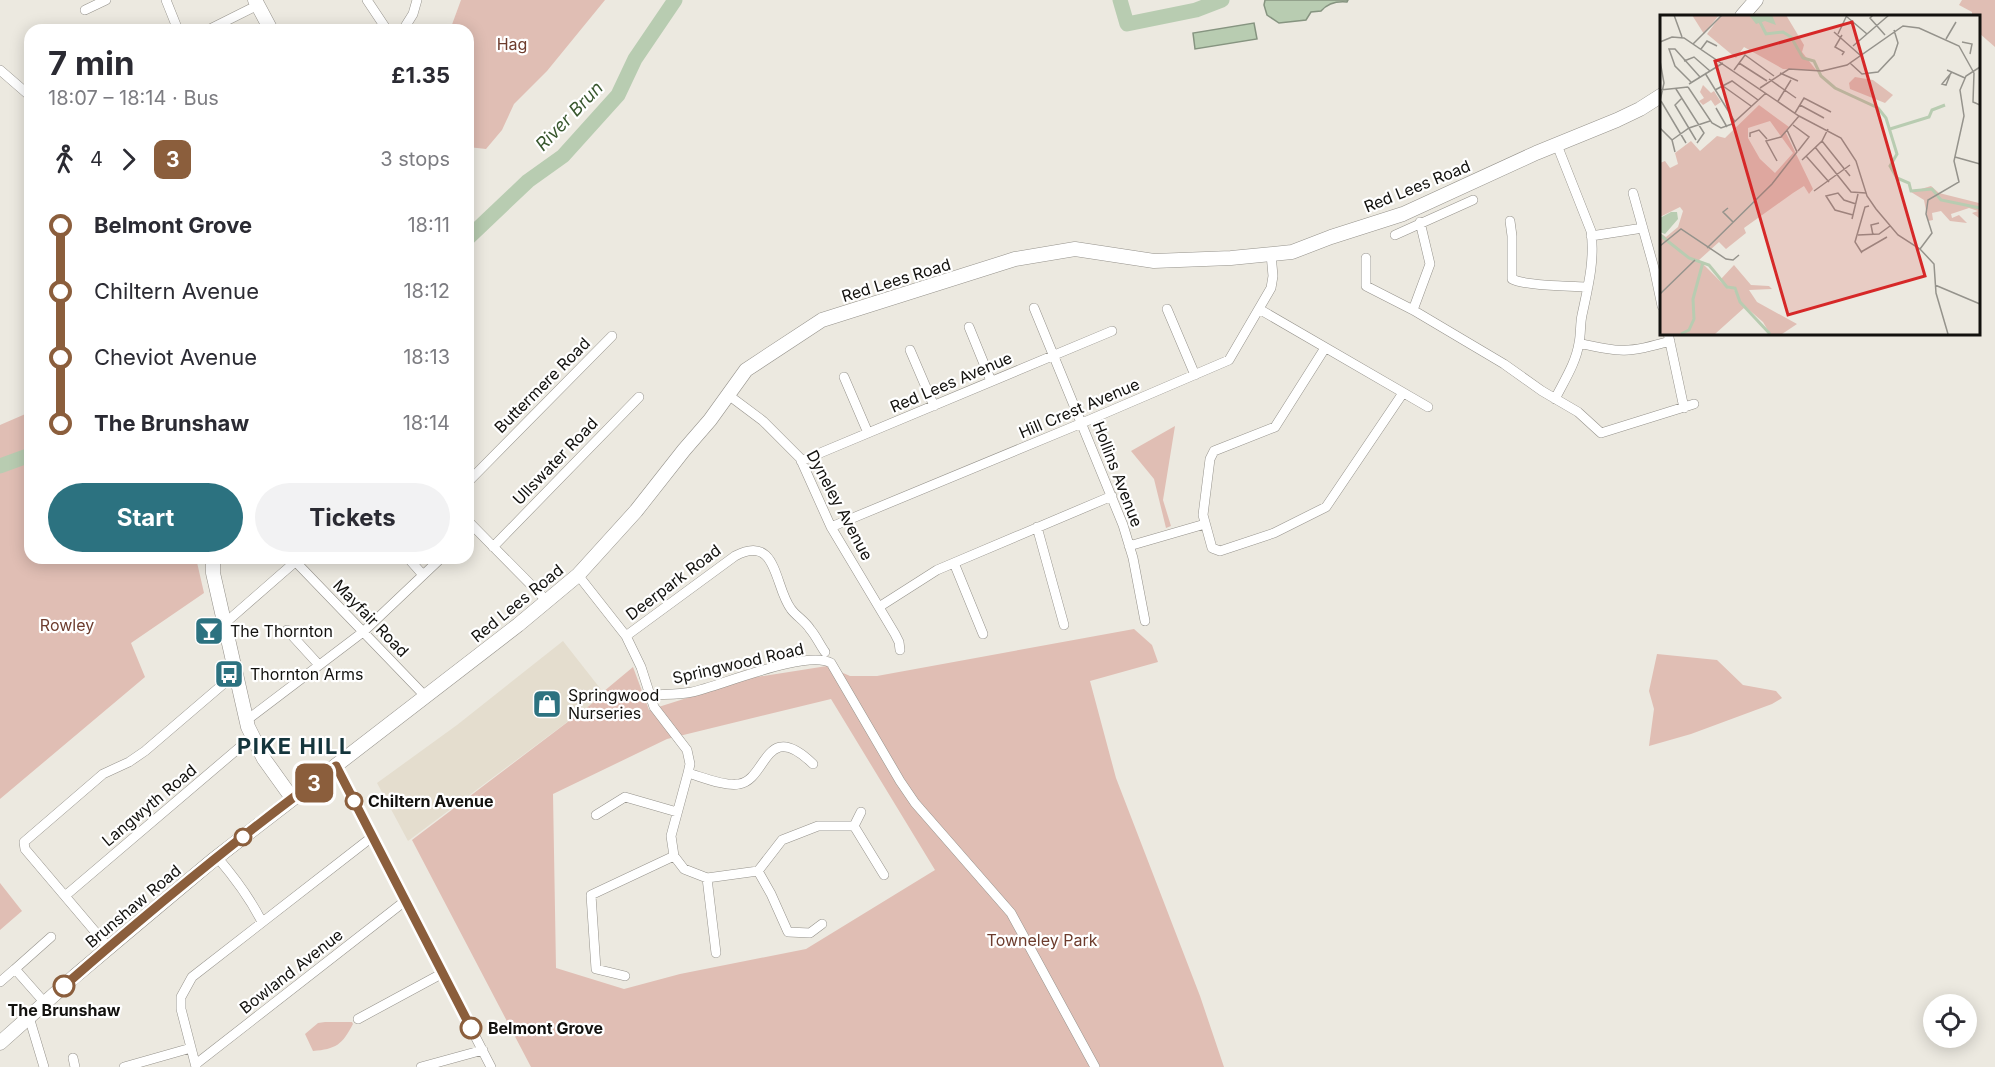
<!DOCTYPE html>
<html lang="en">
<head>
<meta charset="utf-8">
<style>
  :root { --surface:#fff; --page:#f2f2f3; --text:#2b2b33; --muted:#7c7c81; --accent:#2c7280 }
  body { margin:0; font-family:Inter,sans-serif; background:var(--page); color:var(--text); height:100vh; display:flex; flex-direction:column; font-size:22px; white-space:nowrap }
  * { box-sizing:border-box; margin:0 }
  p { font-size:20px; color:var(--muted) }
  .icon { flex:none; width:33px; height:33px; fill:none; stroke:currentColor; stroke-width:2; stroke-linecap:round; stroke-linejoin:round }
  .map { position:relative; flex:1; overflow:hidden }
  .sheet { position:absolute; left:24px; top:24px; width:450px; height:540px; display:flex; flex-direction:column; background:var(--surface); border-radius:18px; box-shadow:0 3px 15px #0003 }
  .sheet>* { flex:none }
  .badge { padding:0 12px; border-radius:9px; font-size:21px; line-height:39px }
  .buttons { position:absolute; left:1923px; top:994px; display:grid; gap:12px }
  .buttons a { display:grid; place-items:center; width:54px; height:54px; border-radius:50%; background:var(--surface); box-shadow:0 3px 15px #0003; font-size:30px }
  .map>.badge { position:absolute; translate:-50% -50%; box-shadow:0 0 0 3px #fff }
  .legs { display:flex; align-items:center; gap:9px; height:66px; padding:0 24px; font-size:20px }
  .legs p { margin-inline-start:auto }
  .overview { display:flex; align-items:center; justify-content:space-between; height:102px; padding:0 24px }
  h1 { font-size:33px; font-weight:700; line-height:45px }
  .action { display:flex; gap:12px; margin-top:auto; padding:12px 24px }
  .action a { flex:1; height:69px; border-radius:36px; background:var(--accent); color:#fff; font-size:24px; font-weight:700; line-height:69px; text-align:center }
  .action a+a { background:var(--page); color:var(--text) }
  ul { padding:0 24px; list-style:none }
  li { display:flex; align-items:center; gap:21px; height:66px; font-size:22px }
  li i { display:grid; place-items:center; width:9px; height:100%; margin:0 8px; background:currentColor }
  li i::after { content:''; width:15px; height:15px; margin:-8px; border:4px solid; border-radius:50%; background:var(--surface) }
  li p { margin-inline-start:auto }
  li:first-child i { background:linear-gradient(#0000 50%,currentColor 0) }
  li:last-child i { background:linear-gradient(currentColor 50%,#0000 0) }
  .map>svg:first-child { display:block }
</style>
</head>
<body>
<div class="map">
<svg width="1995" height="1067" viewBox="0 0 1995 1067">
  <rect width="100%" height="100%" fill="#ece9e0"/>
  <path fill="#e4ddce" d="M 563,641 L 603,692 L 598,699 L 408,841 L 377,783 L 457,725 Z"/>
  <path fill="#e0beb4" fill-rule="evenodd" d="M 461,0 L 605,0 L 547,71 L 514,104 L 502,130 L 486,149 L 468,147 L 468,30 L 450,30 Z
    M 1962,0 L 1995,0 L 1995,47 L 1979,33 L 1978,16 L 1972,16 L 1972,12 L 1959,5 Z
    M 30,412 L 30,558 L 196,558 L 204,593 L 131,643 L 145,677 L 0,799 L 0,425 Z
    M 1175,426 L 1163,500 L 1171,526 L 1166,528 L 1154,479 L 1131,451 Z
    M 1134,629 L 1152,645 L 1158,662 L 1090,681 L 1116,778 L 1200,996 L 1224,1067 L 531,1067 L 412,840 L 598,699 L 603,692 L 633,667 L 649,710 L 750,678 L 827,666 L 850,676 L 877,676 ZM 831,699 L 935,870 L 806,949 L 680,974 L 624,989 L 556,968 L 553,794 L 667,739 Z
    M 1657,654 L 1717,660 L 1743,685 L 1776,691 L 1782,698 L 1772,704 L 1691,734 L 1649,746 L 1654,709 L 1649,691 Z
    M 0,883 L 22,911 L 0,930 Z
    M 325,1022 L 352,1022 L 353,1024 C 342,1045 336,1049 313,1051 L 305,1034 L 318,1023 Z"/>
  <path fill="#b8ccb1" stroke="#869480" stroke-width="1.5" d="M 1265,0 L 1348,0 L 1347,2 C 1337,1 1328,3 1321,11 L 1311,12 L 1306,20 L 1279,23 L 1267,15 L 1264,5 Z
    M 1254,23 L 1257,39 L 1195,49 L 1193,33 Z"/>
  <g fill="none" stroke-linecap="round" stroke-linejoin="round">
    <path stroke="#b8ccb1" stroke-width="15" d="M 1120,0 L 1127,24 L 1196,10 L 1222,0
      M 468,238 L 528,181 L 563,156 L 618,95 L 635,59 L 675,0
      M 0,466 L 30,455"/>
    <g stroke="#95928b" stroke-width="10">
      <path id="street" d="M 166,0 L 178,30
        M 367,0 L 387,30
        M 85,10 L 106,0
        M 208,30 L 258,5
        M 403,30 L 413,14 L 417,0
        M 0,70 L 30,96
        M 1633,193 L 1654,268 L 1662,306
        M 1510,221 L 1512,236 L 1512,279 C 1525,286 1571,286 1588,287
        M 1395,235 L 1473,200
        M 1591,236 L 1643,228
        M 1366,258 L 1366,286 L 1413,310 L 1504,364 L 1542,391 L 1578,412 L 1601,433 L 1694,404
        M 1034,308 L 1123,525 L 1133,558 L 1145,621
        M 1167,309 L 1195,375
        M 1259,309 L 1428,407
        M 1413,310 L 1430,264 L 1420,222
        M 969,327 L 991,381
        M 1668,333 L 1684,408
        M 1579,343 C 1619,353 1630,353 1670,341
        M 1325,348 L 1275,427 L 1214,451 L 1210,459 L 1203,515 L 1212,548 L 1220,551 L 1274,533 L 1326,507 L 1403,393
        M 910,350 L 934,406
        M 844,377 L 868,433
        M 727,394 L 763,421 L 800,458 L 831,527 L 895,634 L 899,642 L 900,650
        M 1555,399 C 1564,381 1576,363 1579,343 C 1581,334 1580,324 1582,315 C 1588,287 1595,260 1591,231 L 1557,145
        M 801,461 L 1112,331
        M 468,482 L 612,336
        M 468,521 L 546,600
        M 831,527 L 1082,423 L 1229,360 L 1271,288 L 1273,276 L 1271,254
        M 1037,527 L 1064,625
        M 1129,546 L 1205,524
        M 493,547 L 639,397
        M 292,558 L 425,696
        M 408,558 L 423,575
        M 954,563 L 983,634
        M 578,575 L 626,636 L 641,667 L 650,695 C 663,694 678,695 692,692 C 720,686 807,649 831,663 L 900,781 L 915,803 L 1011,913 L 1095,1067
        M 879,607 L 937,570 L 1112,496
        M 224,624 L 295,562
        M 287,630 L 319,665
        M 626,636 L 735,556 C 778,533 774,587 791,609 C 796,616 805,621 810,629 C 816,636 820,645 825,652
        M 650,695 L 654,707 L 687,750 L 690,764 L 688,773 L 671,836 L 674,856 L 684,869 L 707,878 L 758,871 L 782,840 L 818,826 L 854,826
        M 247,720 L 363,632 L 438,561
        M 336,766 L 491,1067
        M 688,773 C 702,777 726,787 739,784 C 767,780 765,717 813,764
        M 596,815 L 625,797 L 677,812
        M 854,826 L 884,875
        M 854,826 L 861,812
        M 217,857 C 235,878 250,898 262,922
        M 758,871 L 771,894 L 788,932 L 810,933 L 822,924
        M 707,878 L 716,953
        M 65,896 L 253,736
        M 109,948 L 25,849 L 24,842 L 103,774 L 129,762 L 145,751 L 235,674
        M 625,976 L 596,969 L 591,895 L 674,856
        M 0,982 L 15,969
        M 45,1003 L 15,969 L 51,937
        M 29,1017 L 44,1067
        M 358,1019 L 443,973
        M 73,1058 L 75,1067
        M 196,1064 L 405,901
        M 124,1067 L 191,1048
        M 196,1067 L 181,1009 L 181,997 L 192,977 L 372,837
        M 421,1067 L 483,1050"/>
    </g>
    <g stroke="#95928b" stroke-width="15">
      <path id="secondary" d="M 255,0 L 271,30
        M 1742,16 L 1756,0
        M 213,558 L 213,573 L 248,727 L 264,759 L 292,798
        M 0,1043 L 75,976 L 212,861 L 518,625 L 578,575 L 636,511 L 684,450 L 710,420 L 746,370 L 822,320 L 1015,259 L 1075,249 L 1154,261 L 1231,258 L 1292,252 L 1331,237 L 1403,214 L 1536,153 L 1617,120 L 1640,109 L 1662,95"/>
    </g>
    <use href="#street" stroke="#fff" stroke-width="9"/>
    <use href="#secondary" stroke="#fff" stroke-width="14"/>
  </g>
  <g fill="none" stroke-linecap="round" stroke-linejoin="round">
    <g stroke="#fff" stroke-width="14">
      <path id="line-1" d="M 64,986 C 152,909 242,834 336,766 L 471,1028"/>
    </g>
    <use href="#line-1" stroke="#8b5e3c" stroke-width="9"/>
  </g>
  <defs>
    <g id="bar-square" transform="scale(1.5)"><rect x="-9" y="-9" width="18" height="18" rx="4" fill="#2c7280" stroke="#fff"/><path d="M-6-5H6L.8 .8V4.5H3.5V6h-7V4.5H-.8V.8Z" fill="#fff"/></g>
    <g id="bus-square" transform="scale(1.5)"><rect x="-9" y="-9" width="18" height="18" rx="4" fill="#2c7280" stroke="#fff"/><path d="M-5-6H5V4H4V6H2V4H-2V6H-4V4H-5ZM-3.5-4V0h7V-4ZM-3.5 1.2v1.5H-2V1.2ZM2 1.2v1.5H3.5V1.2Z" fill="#fff"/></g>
    <g id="shop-square" transform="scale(1.5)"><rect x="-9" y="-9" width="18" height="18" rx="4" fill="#2c7280" stroke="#fff"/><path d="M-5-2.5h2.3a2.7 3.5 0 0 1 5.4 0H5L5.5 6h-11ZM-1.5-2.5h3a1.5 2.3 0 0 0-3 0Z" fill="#fff"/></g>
  </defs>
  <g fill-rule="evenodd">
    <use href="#bar-square" x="209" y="631"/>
    <use href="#bus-square" x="229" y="674"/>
    <use href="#shop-square" x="547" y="704"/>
  </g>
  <g fill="#fff" stroke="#8b5e3c" stroke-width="3">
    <circle cx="354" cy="801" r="8"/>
    <circle cx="243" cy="837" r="8"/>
    <circle cx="64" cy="986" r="10"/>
    <circle cx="471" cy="1028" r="10"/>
  </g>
  <g text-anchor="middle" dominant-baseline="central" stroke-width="4.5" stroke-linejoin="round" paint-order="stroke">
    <g font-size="16" fill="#6d3c2d" stroke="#fff">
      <text x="512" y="44">Hag</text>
      <text x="67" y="625">Rowley</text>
      <text x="1042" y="940">Towneley Park</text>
    </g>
    <g font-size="16" fill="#12110e" stroke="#fff">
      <text transform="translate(1417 186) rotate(-22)">Red Lees Road</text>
      <text transform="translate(896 280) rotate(-17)">Red Lees Road</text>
      <text transform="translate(951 382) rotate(-23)">Red Lees Avenue</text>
      <text transform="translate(542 385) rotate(-45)">Buttermere Road</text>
      <text transform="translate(1079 408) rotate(-23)">Hill Crest Avenue</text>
      <text transform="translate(555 461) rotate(-46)">Ullswater Road</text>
      <text transform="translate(1118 474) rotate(69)">Hollins Avenue</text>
      <text transform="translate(840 505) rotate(62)">Dyneley Avenue</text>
      <text transform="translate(673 582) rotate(-37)">Deerpark Road</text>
      <text transform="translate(517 603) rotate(-39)">Red Lees Road</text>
      <text transform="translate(371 618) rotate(46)">Mayfair Road</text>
      <text transform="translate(738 663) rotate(-13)">Springwood Road</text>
      <text transform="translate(149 805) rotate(-40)">Langwyth Road</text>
      <text transform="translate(133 906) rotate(-40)">Brunshaw Road</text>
      <text transform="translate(291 971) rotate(-38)">Bowland Avenue</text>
    </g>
    <g font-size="16" fill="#12110e" stroke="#fff" text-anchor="start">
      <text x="230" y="631">The Thornton</text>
      <text x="250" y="674">Thornton Arms</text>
      <text x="568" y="695">Springwood<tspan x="568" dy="18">Nurseries</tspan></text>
    </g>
    <g font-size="16" font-weight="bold" fill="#12110e" stroke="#fff" text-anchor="start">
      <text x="368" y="801">Chiltern Avenue</text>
      <text x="64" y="1010" text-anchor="middle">The Brunshaw</text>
      <text x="488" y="1028">Belmont Grove</text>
    </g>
    <g font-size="18" font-style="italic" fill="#38572e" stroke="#fff">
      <text transform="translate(569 116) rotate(-46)">River Brun</text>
    </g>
    <g font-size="22" font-weight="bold" letter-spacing="1.5" fill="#14353c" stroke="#fff">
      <text x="295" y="746">PIKE HILL</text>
    </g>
  </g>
  <g transform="translate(1660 15)">
    <rect width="320" height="320" fill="#ece9e0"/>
    <path d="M 32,0 L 59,0 L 44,19 ZM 61,0 L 126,0 L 144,30 L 142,37 L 156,55 L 123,54 L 84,32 L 76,43 L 47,19 ZM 195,62 L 213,65 L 233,80 L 225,88 L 190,74 L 189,68 ZM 43,70 L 51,78 L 54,76 L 61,87 L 55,91 L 51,85 L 43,90 L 39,86 L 44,83 L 40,77 ZM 99,90 L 129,112 L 125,116 L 153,174 L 149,179 L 144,171 L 133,178 L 84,213 L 86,218 L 66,234 L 59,227 L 39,245 L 67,273 L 74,274 L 79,285 L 75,273 L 67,272 L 61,264 L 74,250 L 91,270 L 109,271 L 112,274 L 89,275 L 97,287 L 137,309 L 122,319 L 110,319 L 103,307 L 80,287 L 85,292 L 55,319 L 0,319 L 0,218 L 6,222 L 18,212 L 23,196 L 20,192 L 0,202 L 0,148 L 5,146 L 10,153 L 18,149 L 15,138 L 31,126 L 40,136 L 57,121 L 65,123 ZM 110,106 L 133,138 L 115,158 L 100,144 L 88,123 L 88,113 ZM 271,171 L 279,178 L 319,188 L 319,203 L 312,198 L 318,196 L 309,193 L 291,199 L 292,203 L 299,200 L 307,208 L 290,206 L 281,196 L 272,198 L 273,205 L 268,206 L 264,185 L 251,177 Z" fill="#e0beb4" fill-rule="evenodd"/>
    <path d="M 89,0 L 112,0 L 116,10 L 105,6 L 96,9 ZM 11,197 L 17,197 L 18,204 L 5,219 L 0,217 L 0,203 Z" fill="#b8ccb1"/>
    <path fill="none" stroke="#b8ccb1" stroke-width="3" d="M 100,7 L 106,19 L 123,17 L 131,22 L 143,43 L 154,46 L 161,61 L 175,73 L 218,93 L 226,103 L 237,139 L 230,151 L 237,163 L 249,168 L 251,176 L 272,174 L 281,185 L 320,193M 230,114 L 269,102 L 272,95 L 285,90M 0,220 L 29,243 L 49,250 L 67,272 L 75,273 L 80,287 L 110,319M 21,319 L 29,315 L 34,304 L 33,284 L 43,247"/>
    <path fill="none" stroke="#95938c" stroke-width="1.5" d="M 14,0 L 22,22M 213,0 L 210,3 L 225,20M 186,1 L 207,19M 174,17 L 200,40M 178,19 L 187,0M 182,20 L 175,32 L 184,37 L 182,40M 286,24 L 296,7M 0,27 L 12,22 L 24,23 L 139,101 L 181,123 L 196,146 L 207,181 L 216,194 L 238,220 L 260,234 L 274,249 L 276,278 L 288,319M 302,27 L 312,29 L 310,39M 33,29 L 62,0M 193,31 L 229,0M 41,34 L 47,26 L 57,31M 0,46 L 4,68 L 0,86M 24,46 L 34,42 L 50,56M 79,48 L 107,66M 190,48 L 202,59 L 218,57 L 234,40 L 238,28 L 234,15M 74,55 L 85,40 L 114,61M 287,55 L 305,63M 45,58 L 75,107M 120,58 L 138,66M 314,58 L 313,87 L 320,90M 290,60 L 286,70 L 282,69 L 292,57M 109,64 L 136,83M 31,67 L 15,51 L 9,34 L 15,34 L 40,62M 29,69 L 63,48M 63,71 L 91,91M 28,72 L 52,108 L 61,113 L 72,109 L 106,78M 100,73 L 129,54 L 162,56 L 187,50 L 243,11 L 259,13 L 299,31 L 314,58M 16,74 L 44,118 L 37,128M 0,75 L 28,72M 55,75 L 72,66 L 98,85M 22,83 L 15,90 L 36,125M 1,86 L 26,128M 118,86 L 131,65M 140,90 L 164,103M 56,93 L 67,112M 135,98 L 144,83 L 171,97M 133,110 L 149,122 L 138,136M 0,113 L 12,125 L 15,137M 90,122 L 90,118 L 99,115 L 107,124M 12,125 L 29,113 L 50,106M 162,126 L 190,161M 155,132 L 191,177 L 206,178M 146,141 L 169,167M 295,142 L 320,149M 142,145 L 162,126 L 168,114M 117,146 L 106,126 L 121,122 L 127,115M 154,176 L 190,150M 68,193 L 63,197 L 73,207M 193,200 L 175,195 L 166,181 L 178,178 L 184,185 L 196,189M 192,204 L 198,179M 198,220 L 219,219 L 230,211M 213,220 L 211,210 L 219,208M 0,231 L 21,214 L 66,244 L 73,245 L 79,240M 47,233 L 112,169 L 137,137 L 127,115 L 139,101M 260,234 L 272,218 L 266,199 L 268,185 L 299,167 L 294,146 L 304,101 L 300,75 L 306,61 L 320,52M 201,237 L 227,222M 202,238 L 195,227 L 205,192 L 209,191M 275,270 L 320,289M 0,279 L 35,245"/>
    <path fill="#d62828" fill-opacity="0.15" stroke="#d62828" stroke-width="3" d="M 192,7 L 265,261 L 128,300 L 55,46 Z"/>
    <rect width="320" height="320" fill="none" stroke="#12110e" stroke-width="3"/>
  </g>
</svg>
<div class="buttons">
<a><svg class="icon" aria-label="locate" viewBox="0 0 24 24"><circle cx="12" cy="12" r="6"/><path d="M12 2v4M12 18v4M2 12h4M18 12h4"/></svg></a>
</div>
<b class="badge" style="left:314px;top:783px;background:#8b5e3c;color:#fff">3</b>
<section class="sheet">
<div class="overview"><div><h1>7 min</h1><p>18:07 – 18:14 · Bus</p></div><b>£1.35</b></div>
<div class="legs"><svg class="icon" aria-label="walk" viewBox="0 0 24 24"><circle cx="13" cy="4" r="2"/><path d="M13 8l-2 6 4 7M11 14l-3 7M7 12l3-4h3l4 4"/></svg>4<svg class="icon" aria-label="forward" viewBox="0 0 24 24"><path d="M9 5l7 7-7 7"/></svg><b class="badge" style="background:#8b5e3c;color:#fff">3</b><p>3 stops</p></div>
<ul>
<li><i style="color:#8b5e3c"></i><b>Belmont Grove</b><p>18:11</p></li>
<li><i style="color:#8b5e3c"></i><span>Chiltern Avenue</span><p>18:12</p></li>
<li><i style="color:#8b5e3c"></i><span>Cheviot Avenue</span><p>18:13</p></li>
<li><i style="color:#8b5e3c"></i><b>The Brunshaw</b><p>18:14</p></li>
</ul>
<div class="action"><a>Start</a><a>Tickets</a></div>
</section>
</div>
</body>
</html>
